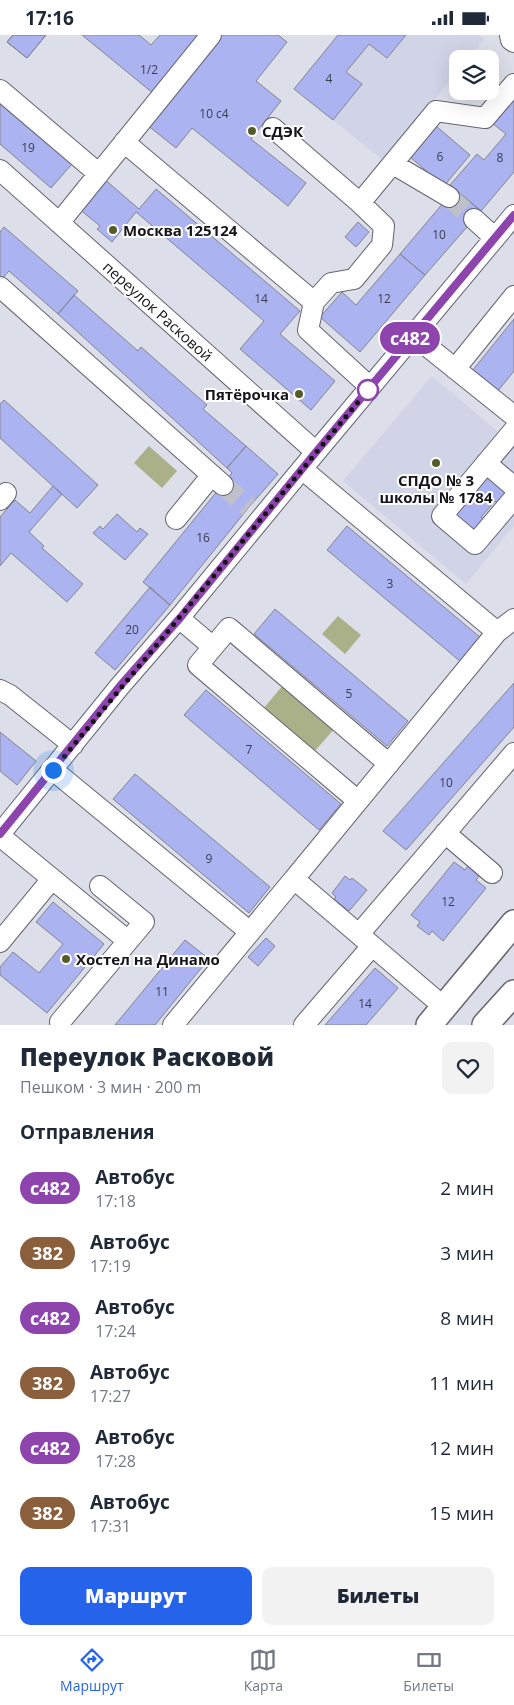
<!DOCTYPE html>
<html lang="ru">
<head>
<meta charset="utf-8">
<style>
  :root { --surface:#fff; --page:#f2f2f3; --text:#1f2937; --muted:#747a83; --line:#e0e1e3; --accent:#2563eb }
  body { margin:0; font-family:"Open Sans",sans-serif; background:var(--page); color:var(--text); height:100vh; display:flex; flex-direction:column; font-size:19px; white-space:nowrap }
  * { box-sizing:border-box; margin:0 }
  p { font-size:16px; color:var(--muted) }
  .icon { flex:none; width:28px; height:28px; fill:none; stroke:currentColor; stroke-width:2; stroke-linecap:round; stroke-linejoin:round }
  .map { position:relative; height:990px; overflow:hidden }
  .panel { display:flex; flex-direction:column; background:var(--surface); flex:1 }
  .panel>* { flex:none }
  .badge { padding:0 10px; border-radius:16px; font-size:18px; line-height:32px }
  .controls { position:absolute; left:449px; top:15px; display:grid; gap:10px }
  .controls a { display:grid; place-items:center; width:50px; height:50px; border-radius:10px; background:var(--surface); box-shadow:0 5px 20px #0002; font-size:25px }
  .you { position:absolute; width:25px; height:25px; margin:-12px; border:4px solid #fff; border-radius:50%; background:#1a73e8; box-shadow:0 0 0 8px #1a73e833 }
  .map>.badge { position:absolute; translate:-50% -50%; box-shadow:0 0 0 2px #fff }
  h2 { padding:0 20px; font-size:19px; line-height:45px }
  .round { display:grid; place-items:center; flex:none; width:52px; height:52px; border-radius:10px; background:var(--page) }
  .summary { display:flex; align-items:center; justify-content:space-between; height:85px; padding:0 20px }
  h1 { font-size:24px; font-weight:800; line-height:38px }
  .cta { display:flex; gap:10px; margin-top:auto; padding:10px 20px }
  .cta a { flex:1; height:58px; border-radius:10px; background:var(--accent); color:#fff; font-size:20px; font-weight:800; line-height:58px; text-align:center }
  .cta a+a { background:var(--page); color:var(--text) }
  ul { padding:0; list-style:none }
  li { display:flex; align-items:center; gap:15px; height:65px; padding:0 20px }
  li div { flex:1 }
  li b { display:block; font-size:19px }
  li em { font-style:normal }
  li .badge { min-width:55px; font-weight:700; text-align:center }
  .status { display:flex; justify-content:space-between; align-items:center; height:35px; padding:0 25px; background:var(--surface); direction:ltr }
  .status svg { height:14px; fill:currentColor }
  .tabs { display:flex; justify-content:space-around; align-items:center; height:70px; border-top:1px solid var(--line); background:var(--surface); font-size:14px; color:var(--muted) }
  .tabs a { display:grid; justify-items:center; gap:2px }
  .tabs .current { color:var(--accent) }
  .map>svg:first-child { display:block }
</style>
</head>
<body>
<div class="status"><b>17:16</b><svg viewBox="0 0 49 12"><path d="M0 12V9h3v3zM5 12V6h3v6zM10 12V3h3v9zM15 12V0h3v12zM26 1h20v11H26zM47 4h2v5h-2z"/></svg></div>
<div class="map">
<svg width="514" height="990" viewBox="0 0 514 990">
  <rect width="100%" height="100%" fill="#dcdee9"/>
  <path fill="#d1d4e7" d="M 338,0 L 479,0 L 484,4 L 468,24 L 458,24 L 457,37 L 385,127 L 294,54 Z
    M 432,341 L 514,410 L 514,491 L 466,549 L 343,446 Z"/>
  <path fill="#aab189" d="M 149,411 L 177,436 L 162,453 L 134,428 Z
    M 338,581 L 361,600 L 345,619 L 322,599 Z
    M 284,649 L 335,693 L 314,717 L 263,674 Z"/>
  <path fill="#abb4f0" stroke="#83848f" d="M 13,0 L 46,0 L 27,23 L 7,7 Z
    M 13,0 L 46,0 L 27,23 L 7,7 Z
    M 82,0 L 139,0 L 151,10 L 160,0 L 202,0 L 154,59 Z
    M 218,0 L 278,0 L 287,7 L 256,46 L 281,66 L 251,104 L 306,148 L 288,171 L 192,93 L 176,113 L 146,89 Z
    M 338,0 L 406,0 L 387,23 L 369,9 L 346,37 L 362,49 L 333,85 L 294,54 Z
    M 514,63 L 514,137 L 481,176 L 450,150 L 477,119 L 484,125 L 506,99 L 492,88 Z
    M 0,66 L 72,129 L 51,153 L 0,109 Z
    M 436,91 L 470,120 L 444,151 L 410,122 Z
    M 103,143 L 139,174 L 156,154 L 300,276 L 280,299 L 335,346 L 311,375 L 240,314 L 264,286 L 136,177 L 112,207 L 97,194 L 100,191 L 78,173 Z
    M 455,154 L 481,176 L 425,240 L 400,219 Z
    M 358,187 L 369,197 L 356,212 L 345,202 Z
    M 4,192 L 78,256 L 58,279 L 9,236 L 0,246 L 0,197 Z
    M 400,219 L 425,240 L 360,317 L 320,282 L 342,257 L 356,270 Z
    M 74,260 L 138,316 L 141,312 L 207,370 L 203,374 L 246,411 L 227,433 L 58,279 Z
    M 514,284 L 514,336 L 497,357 L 472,336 Z
    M 4,365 L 98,450 L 77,473 L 0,403 L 0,369 Z
    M 246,411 L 278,439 L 249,472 L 170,570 L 143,547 L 232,438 L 227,433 Z
    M 488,439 L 510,457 L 500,469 L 495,466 L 481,482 L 486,486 L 475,498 L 454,480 Z
    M 53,451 L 62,459 L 29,497 L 44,511 L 42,513 L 83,549 L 67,567 L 11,518 L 0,531 L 0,482 L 15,465 L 30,478 Z
    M 117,479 L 137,497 L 140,493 L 148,499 L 125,525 L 93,498 L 100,491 L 103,494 Z
    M 347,491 L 481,603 L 461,627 L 327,515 Z
    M 150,552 L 170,570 L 115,635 L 95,618 Z
    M 275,574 L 408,686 L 387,711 L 254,599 Z
    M 514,648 L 514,692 L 406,815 L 383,796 Z
    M 206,655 L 341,769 L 319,795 L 184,680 Z
    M 0,697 L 36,726 L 17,750 L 0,736 Z
    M 135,739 L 270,852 L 249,878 L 113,764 Z
    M 454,827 L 465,835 L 468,831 L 479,841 L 476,845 L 486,853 L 443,906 L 432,896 L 429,900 L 417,891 L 420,887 L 411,880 Z
    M 345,841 L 350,845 L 352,843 L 367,855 L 349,876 L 334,864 L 336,862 L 332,858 Z
    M 53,867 L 104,909 L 47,978 L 0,940 L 0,932 L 13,917 L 39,938 L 63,909 L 36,887 Z
    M 266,903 L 275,911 L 258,931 L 248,922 Z
    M 185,905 L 209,924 L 198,937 L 155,990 L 115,990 Z
    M 375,933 L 398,953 L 366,990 L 325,990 Z"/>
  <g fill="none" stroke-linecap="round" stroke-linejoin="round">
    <path stroke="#bec0ca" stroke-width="20" stroke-dasharray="20 10" stroke-linecap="butt" d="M 449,162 L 474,184
      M 223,450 L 249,472"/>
    <g stroke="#64656f" stroke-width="22">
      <path id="minor" d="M 510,0 L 511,5 L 514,7
        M 0,55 L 99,139
        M 273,93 L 360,168 L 436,76 L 485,83 L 514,49
        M 124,107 L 314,267 L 308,295 L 370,352
        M 393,129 L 449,162
        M 0,135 L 316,417
        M 474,184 L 495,203
        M 59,188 L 211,0
        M 0,252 L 223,450
        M 314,267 L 331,248 L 354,244 L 382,210 L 384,191 L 360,168
        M 413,300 L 514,381
        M 455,334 L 514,261
        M 514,395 L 442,481 L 475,509 L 514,463
        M 486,428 L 514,452
        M 302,434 L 497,597
        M 0,465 L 6,458
        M 176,484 L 212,440
        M 179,583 L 213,612
        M 0,655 L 10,660 L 73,710
        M 53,735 L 250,897
        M 358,766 L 198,630 L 229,593 L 389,729
        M 445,798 L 492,838
        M 0,799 L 120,651 L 179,583 L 316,417 L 514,180
        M 0,801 L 128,906
        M 359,899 L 514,718
        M 0,907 L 52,844
        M 444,972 L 294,844 L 497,597 L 514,584
        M 60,987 L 144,887 L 100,851
        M 173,990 L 294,844
        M 304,990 L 372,911"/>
    </g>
    <g stroke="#64656f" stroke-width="28">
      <path id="major" d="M 429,990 L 514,888
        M 485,990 L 514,958"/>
    </g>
    <use href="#minor" stroke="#fff" stroke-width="20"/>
    <use href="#major" stroke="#fff" stroke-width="25"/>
  </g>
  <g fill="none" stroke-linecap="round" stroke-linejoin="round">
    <g stroke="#fff" stroke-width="11">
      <path id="line" d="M 0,799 L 120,651 L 180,583 L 316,417 L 514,180"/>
    </g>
    <use href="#line" stroke="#8e44ad" stroke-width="8"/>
    <path stroke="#151519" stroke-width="5" stroke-dasharray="0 9" d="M 53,735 L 368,355"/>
  </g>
  <g fill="#555c2a" stroke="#fff" stroke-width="2">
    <circle cx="252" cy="96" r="5"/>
    <circle cx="113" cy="195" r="5"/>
    <circle cx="299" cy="359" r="5"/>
    <circle cx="436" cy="428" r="5"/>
    <circle cx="66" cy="924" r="5"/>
  </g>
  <circle fill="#fff" stroke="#8e44ad" stroke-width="2.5" cx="368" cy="355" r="10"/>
  <g text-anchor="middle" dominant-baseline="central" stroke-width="4" stroke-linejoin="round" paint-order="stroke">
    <g font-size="12" fill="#3a3d4f">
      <text x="149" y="34">1/2</text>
      <text x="329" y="43">4</text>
      <text x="214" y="78">10 с4</text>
      <text x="28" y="112">19</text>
      <text x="440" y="121">6</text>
      <text x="500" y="122">8</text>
      <text x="439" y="199">10</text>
      <text x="261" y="263">14</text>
      <text x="384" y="263">12</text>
      <text x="203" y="502">16</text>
      <text x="390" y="548">3</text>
      <text x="132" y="594">20</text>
      <text x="349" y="658">5</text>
      <text x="249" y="714">7</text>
      <text x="446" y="747">10</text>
      <text x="209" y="823">9</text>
      <text x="448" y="866">12</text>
      <text x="162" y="956">11</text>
      <text x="365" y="968">14</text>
    </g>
    <g font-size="15" font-weight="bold" fill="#151519" stroke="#fff" text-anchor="start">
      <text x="262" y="96">СДЭК</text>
      <text x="123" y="195">Москва 125124</text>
      <text x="289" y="359" text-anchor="end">Пятёрочка</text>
      <text x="436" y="445" text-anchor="middle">СПДО № 3<tspan x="436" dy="17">школы № 1784</tspan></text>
      <text x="76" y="924">Хостел на Динамо</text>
    </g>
    <g font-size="15" fill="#151519" stroke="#fff">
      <text transform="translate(158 276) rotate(42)">переулок Расковой</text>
    </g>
  </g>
</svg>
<div class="controls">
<a><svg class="icon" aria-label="layers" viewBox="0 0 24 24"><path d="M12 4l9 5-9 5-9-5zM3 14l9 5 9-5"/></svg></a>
</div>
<div class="you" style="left:53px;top:735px"></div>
<b class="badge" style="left:410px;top:303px;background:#8e44ad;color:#fff">с482</b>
</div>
<section class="panel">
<div class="summary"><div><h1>Переулок Расковой</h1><p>Пешком · 3 мин · 200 m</p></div><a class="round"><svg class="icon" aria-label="heart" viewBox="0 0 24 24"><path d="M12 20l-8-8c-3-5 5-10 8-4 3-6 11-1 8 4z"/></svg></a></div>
<h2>Отправления</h2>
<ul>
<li><span class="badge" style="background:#8e44ad;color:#fff">с482</span><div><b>Автобус</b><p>17:18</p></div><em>2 мин</em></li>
<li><span class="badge" style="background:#8b5e3c;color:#fff">382</span><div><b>Автобус</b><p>17:19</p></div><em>3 мин</em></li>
<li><span class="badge" style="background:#8e44ad;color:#fff">с482</span><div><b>Автобус</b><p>17:24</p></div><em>8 мин</em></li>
<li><span class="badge" style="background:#8b5e3c;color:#fff">382</span><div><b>Автобус</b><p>17:27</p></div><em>11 мин</em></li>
<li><span class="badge" style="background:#8e44ad;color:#fff">с482</span><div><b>Автобус</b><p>17:28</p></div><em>12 мин</em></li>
<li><span class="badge" style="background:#8b5e3c;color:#fff">382</span><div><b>Автобус</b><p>17:31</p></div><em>15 мин</em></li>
</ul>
<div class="cta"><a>Маршрут</a><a>Билеты</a></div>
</section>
<nav class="tabs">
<a class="current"><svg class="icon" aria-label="directions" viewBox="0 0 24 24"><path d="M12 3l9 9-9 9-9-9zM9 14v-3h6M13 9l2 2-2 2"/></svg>Маршрут</a>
<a><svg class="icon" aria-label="map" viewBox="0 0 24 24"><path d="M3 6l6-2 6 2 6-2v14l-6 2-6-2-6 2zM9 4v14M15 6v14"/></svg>Карта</a>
<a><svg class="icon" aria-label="tickets" viewBox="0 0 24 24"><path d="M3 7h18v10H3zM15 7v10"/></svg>Билеты</a>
</nav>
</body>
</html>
